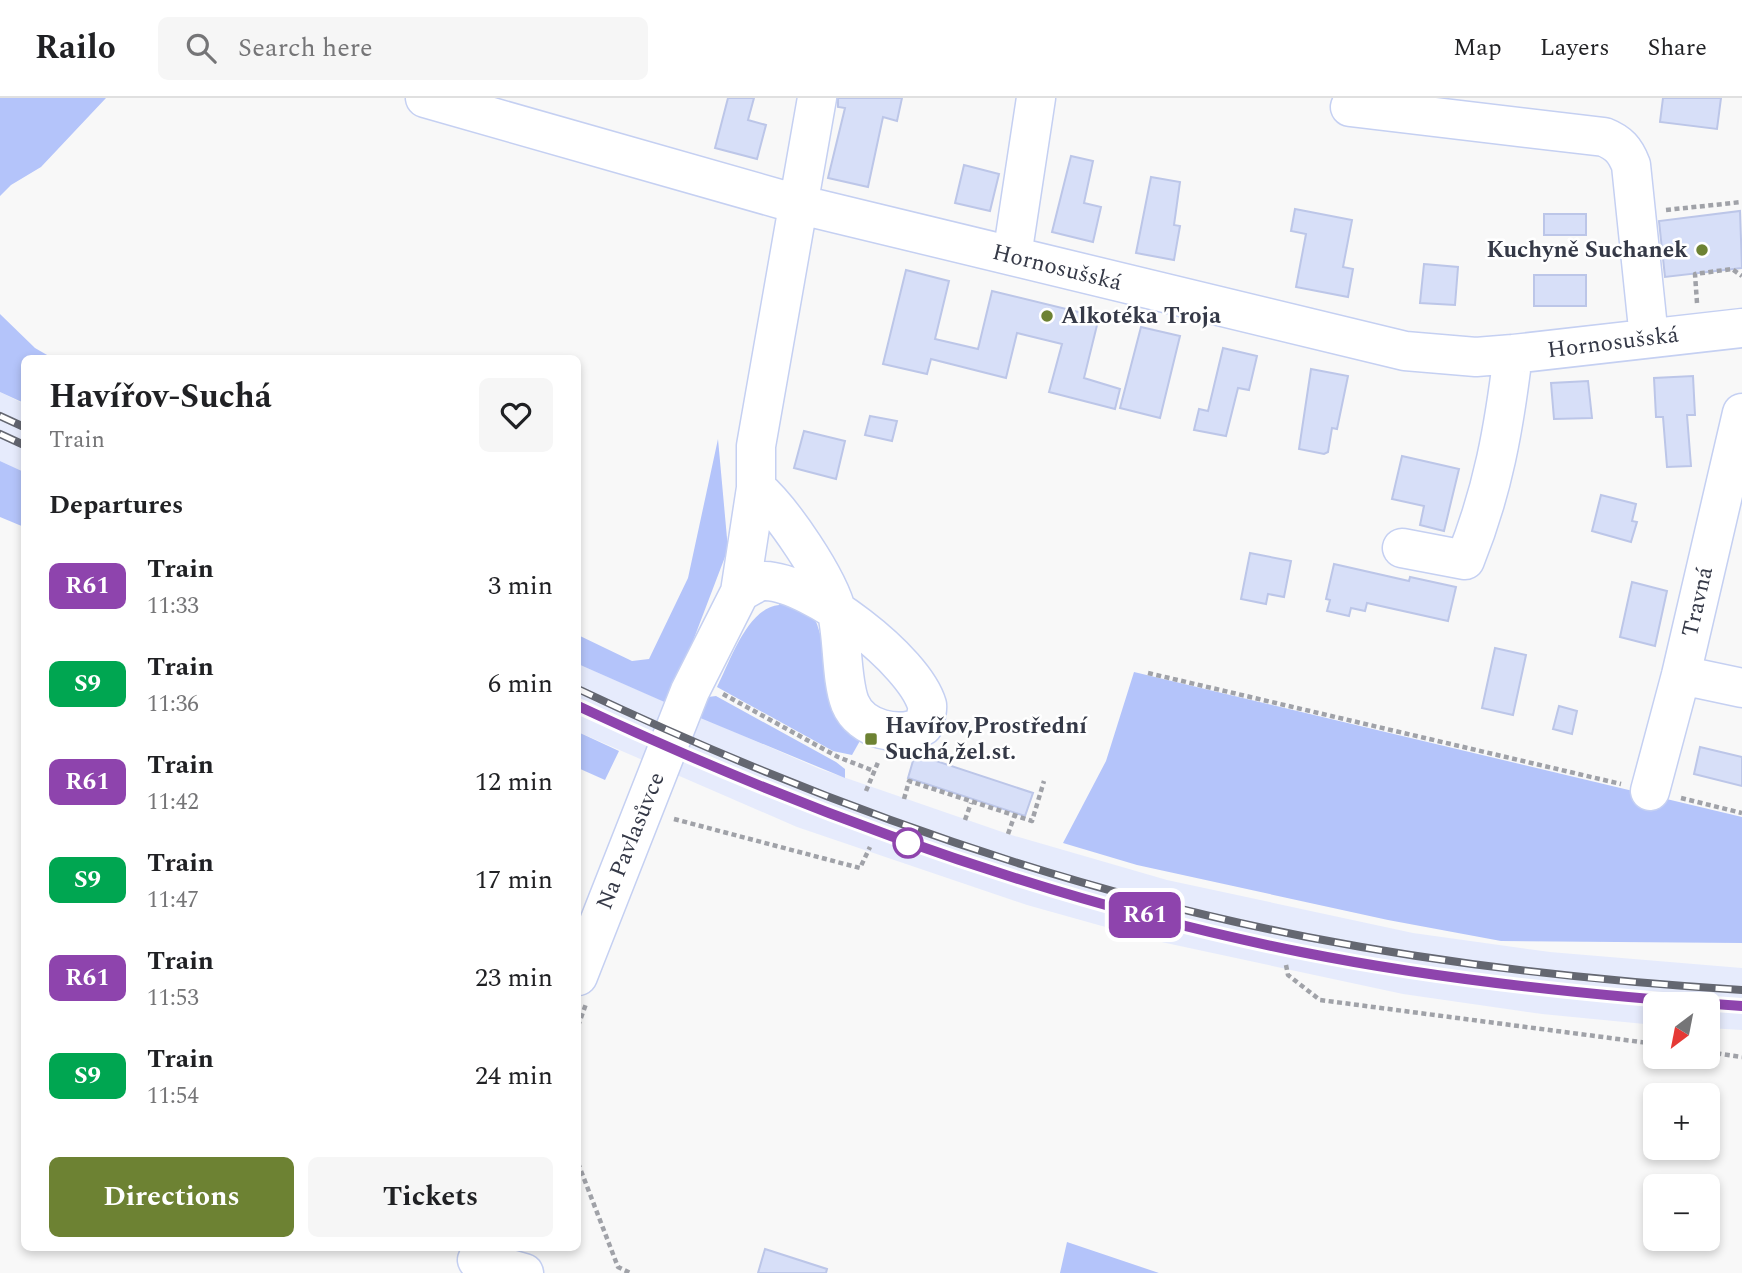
<!DOCTYPE html>
<html lang="en">
<head>
<meta charset="utf-8">
<style>
  :root { --surface:#fff; --page:#f6f6f6; --text:#202124; --muted:#757577; --line:#e0e0e0; --accent:#6d8233 }
  body { margin:0; font-family:Spectral,serif; background:var(--page); color:var(--text); height:100vh; display:flex; flex-direction:column; font-size:26px; white-space:nowrap }
  * { box-sizing:border-box; margin:0 }
  p { font-size:23px; color:var(--muted) }
  .icon { flex:none; width:38px; height:38px; fill:none; stroke:currentColor; stroke-width:2; stroke-linecap:round; stroke-linejoin:round }
  .map { position:relative; flex:1; overflow:hidden }
  .side { position:absolute; left:21px; top:257px; width:560px; height:896px; display:flex; flex-direction:column; background:var(--surface); border-radius:10px; box-shadow:0 4px 10px #0003 }
  .side>* { flex:none }
  .badge { padding:0 14px; border-radius:10px; font-size:24px; line-height:46px }
  .needle { width:46px; rotate:212deg }
  .buttons { position:absolute; left:1643px; top:894px; display:grid; gap:14px }
  .buttons a { display:grid; place-items:center; width:77px; height:77px; border-radius:10px; background:var(--surface); box-shadow:0 4px 10px #0003; font-size:35px }
  .map>.badge { position:absolute; translate:-50% -50%; box-shadow:0 0 0 4px #fff }
  h2 { padding:0 28px; font-size:26px; line-height:63px }
  .round { display:grid; place-items:center; flex:none; width:74px; height:74px; border-radius:10px; background:var(--page) }
  .headline { display:flex; align-items:center; justify-content:space-between; height:119px; padding:0 28px }
  h1 { font-size:33px; font-weight:700; line-height:52px }
  .action { display:flex; gap:14px; margin-top:auto; padding:14px 28px }
  .action a { flex:1; height:80px; border-radius:10px; background:var(--accent); color:#fff; font-size:28px; font-weight:700; line-height:80px; text-align:center }
  .action a+a { background:var(--page); color:var(--text) }
  ul { padding:0; list-style:none }
  li { display:flex; align-items:center; gap:21px; height:98px; padding:0 28px }
  li div { flex:1 }
  li b { display:block; font-size:26px }
  li em { font-style:normal }
  li .badge { min-width:77px; font-weight:700; text-align:center }
  header { display:flex; align-items:center; gap:42px; box-sizing:border-box; height:98px; padding:0 35px; background:var(--surface); border-bottom:2px solid var(--line) }
  header strong { font-size:33px }
  nav { display:flex; gap:38px; margin-inline-start:auto; font-size:24px }
  .search { width:490px; height:63px; background:var(--page); display:flex; align-items:center; gap:18px; box-sizing:border-box; padding:0 24px; border-radius:10px; color:var(--muted); font-size:26px }
  .map>svg:first-child { display:block }
</style>
</head>
<body>
<header>
<strong>Railo</strong>
<div class="search"><svg class="icon" aria-label="search" viewBox="0 0 24 24"><circle cx="10" cy="10" r="6"/><path d="M15 15l6 6"/></svg>Search here</div>
<nav><a>Map</a><a>Layers</a><a>Share</a></nav>
</header>
<div class="map">
<svg width="1742" height="1175" viewBox="0 0 1742 1175">
  <rect width="100%" height="100%" fill="#f8f8f8"/>
  <path fill="#e6ebfc" d="M 0,294 L 24,306 L 24,374 L 0,363 Z
    M 578,566 L 820,671 L 1008,736 L 1167,782 L 1413,835 L 1550,854 L 1742,870 L 1742,932 L 1708,930 L 1708,906 L 1656,906 L 1655,927 L 1542,916 L 1403,896 L 1152,842 L 1027,807 L 797,729 L 578,634 Z"/>
  <path fill="#b4c4fa" d="M 0,0 L 106,0 L 41,69 L 11,87 L 0,98 Z
    M 0,216 L 35,250 L 54,261 L 24,261 L 24,305 L 0,294 Z
    M 718,341 L 728,451 L 669,606 L 578,566 L 578,537 L 632,563 L 649,561 L 688,480 Z
    M 0,363 L 24,374 L 24,429 L 0,419 Z
    M 780,502 L 809,511 L 817,526 L 840,601 L 861,641 L 852,657 L 833,653 L 717,589 C 730,564 747,510 779,507 Z
    M 1134,574 L 1742,719 L 1742,845 L 1501,843 L 1388,822 L 1137,767 L 1063,745 L 1106,663 Z
    M 716,598 L 836,664 L 845,671 L 845,680 L 698,619 L 708,599 Z
    M 578,634 L 619,653 L 605,682 L 578,670 Z
    M 1067,1144 L 1159,1175 L 1060,1175 Z"/>
  <path fill="#d7dff8" stroke="#bcc6e8" stroke-width="2" d="M 728,0 L 754,0 L 748,22 L 766,27 L 757,61 L 715,50 Z
    M 838,0 L 902,0 L 897,23 L 883,19 L 868,89 L 828,80 L 845,10 L 838,9 Z
    M 1663,0 L 1721,0 L 1717,31 L 1660,24 Z
    M 1071,58 L 1093,63 L 1084,105 L 1101,109 L 1093,144 L 1052,134 Z
    M 964,67 L 999,76 L 990,113 L 955,105 Z
    M 1151,79 L 1180,84 L 1174,127 L 1180,128 L 1174,162 L 1136,155 Z
    M 1295,111 L 1352,122 L 1343,169 L 1353,171 L 1348,199 L 1296,189 L 1306,136 L 1291,133 Z
    M 1740,113 L 1742,170 L 1665,179 L 1659,123 Z
    M 1544,116 L 1586,116 L 1586,137 L 1544,137 Z
    M 1424,166 L 1458,169 L 1455,207 L 1420,205 Z
    M 906,172 L 949,183 L 935,241 L 978,251 L 992,193 L 1099,219 L 1084,280 L 1120,291 L 1115,311 L 1049,294 L 1062,246 L 1017,235 L 1006,280 L 931,261 L 927,276 L 883,266 Z
    M 1534,177 L 1586,177 L 1586,208 L 1534,208 Z
    M 1141,229 L 1180,238 L 1160,320 L 1120,310 Z
    M 1223,250 L 1257,258 L 1249,292 L 1238,290 L 1226,338 L 1194,332 L 1199,311 L 1208,313 Z
    M 1311,271 L 1348,278 L 1337,331 L 1332,330 L 1328,354 L 1324,356 L 1299,351 Z
    M 1693,278 L 1695,317 L 1687,317 L 1691,368 L 1667,369 L 1663,319 L 1656,319 L 1654,280 Z
    M 1588,283 L 1592,320 L 1554,321 L 1551,285 Z
    M 870,318 L 897,323 L 892,343 L 865,337 Z
    M 804,333 L 845,343 L 836,381 L 794,370 Z
    M 1402,358 L 1459,371 L 1444,433 L 1420,427 L 1424,408 L 1392,401 Z
    M 1601,397 L 1636,406 L 1632,423 L 1637,424 L 1631,444 L 1592,433 Z
    M 1250,455 L 1291,463 L 1284,499 L 1268,496 L 1266,506 L 1241,501 Z
    M 1334,466 L 1409,483 L 1410,479 L 1456,489 L 1448,523 L 1367,505 L 1365,513 L 1351,510 L 1349,518 L 1327,513 L 1330,502 L 1326,501 Z
    M 1632,484 L 1667,493 L 1655,548 L 1620,539 Z
    M 1495,550 L 1526,557 L 1513,617 L 1482,610 Z
    M 1559,608 L 1577,613 L 1572,636 L 1553,631 Z
    M 1700,649 L 1742,659 L 1742,688 L 1694,676 Z
    M 915,656 L 1033,695 L 1025,718 L 908,680 Z
    M 765,1151 L 827,1171 L 826,1175 L 758,1175 Z"/>
  <g fill="none" stroke-linecap="round" stroke-linejoin="round">
    <g stroke="#c5d0f2" stroke-width="41">
      <path id="minor" d="M 425,0 L 797,106 L 1405,253 L 1476,259 L 1513,256 L 1742,230
        M 1350,9 L 1604,39 C 1619,45 1625,52 1631,67 L 1649,240
        M 1012,158 L 1036,0
        M 1402,450 L 1465,462 C 1493,393 1504,330 1513,256
        M 740,494 C 748,490 757,483 765,483 C 812,484 914,562 927,607 C 928,614 925,621 923,628 C 899,640 861,632 850,605 C 841,582 843,540 837,515 C 829,481 782,412 756,390
        M 1681,577 L 1742,590
        M 1650,693 L 1681,577 L 1742,315
        M 578,878 L 690,593 L 740,494 L 756,390 L 756,348 L 817,0
        M 477,1162 L 524,1175"/>
    </g>
    <path stroke="#a0a2a8" stroke-width="4.5" stroke-dasharray="5 3.5" stroke-linecap="butt" d="M 1666,112 L 1742,104
      M 1697,205 L 1695,176 L 1732,171 L 1742,178
      M 1148,575 L 1621,686
      M 723,596 L 838,659 L 874,673
      M 866,693 L 879,662
      M 1681,700 L 1742,715
      M 904,701 L 909,683 L 1032,723 L 1044,683
      M 674,721 L 860,770 L 870,749
      M 965,722 L 971,705
      M 1008,736 L 1014,719
      M 1286,867 L 1288,877 L 1320,902 L 1656,946
      M 578,928 L 586,906
      M 1708,954 L 1742,959
      M 578,1065 L 618,1169 L 630,1175"/>
    <use href="#minor" stroke="#fff" stroke-width="38"/>
    <g stroke="#646771" stroke-width="8">
      <path id="rail" d="M 0,318 L 24,329
        M 0,336 L 24,347
        M 578,591 C 808,700 1057,790 1307,839 C 1451,867 1596,883 1742,892
        M 578,608 C 809,716 1050,804 1301,854 C 1446,883 1595,898 1742,908"/>
    </g>
    <use href="#rail" stroke="#fff" stroke-width="5" stroke-dasharray="16" stroke-linecap="butt"/>
  </g>
  <g fill="none" stroke-linecap="round" stroke-linejoin="round">
    <g stroke="#fff" stroke-width="16">
      <path id="line" d="M 578,608 C 809,716 1051,804 1301,854 C 1446,883 1595,898 1742,908"/>
    </g>
    <use href="#line" stroke="#8e44ad" stroke-width="10"/>
  </g>
  <g fill="#6d8233" stroke="#fff" stroke-width="2.5">
    <circle cx="1702" cy="152" r="7"/>
    <circle cx="1047" cy="218" r="7"/>
    <rect x="864" y="634" width="14" height="14" rx="3.5"/>
  </g>
  <circle fill="#fff" stroke="#8e44ad" stroke-width="3.5" cx="908" cy="745" r="14"/>
  <g text-anchor="middle" dominant-baseline="central" stroke-width="5" stroke-linejoin="round" paint-order="stroke">
    <g font-size="23" font-weight="bold" fill="#353947" stroke="#fff" text-anchor="start">
      <text x="1688" y="152" text-anchor="end">Kuchyně Suchanek</text>
      <text x="1061" y="218">Alkotéka Troja</text>
      <text x="885" y="628">Havířov,Prostřední<tspan x="885" dy="26">Suchá,žel.st.</tspan></text>
    </g>
    <g font-size="23" fill="#353947" stroke="#fff">
      <text transform="translate(1057 170) rotate(14)">Hornosušská</text>
      <text transform="translate(1613 245) rotate(-7)">Hornosušská</text>
      <text transform="translate(1698 504) rotate(-77)">Travná</text>
      <text transform="translate(631 743) rotate(-68)">Na Pavlasůvce</text>
    </g>
  </g>
</svg>
<div class="buttons">
<a><svg class="needle" viewBox="-14 -14 28 28"><path d="M0-13l5 13h-10z" fill="#e53935"/><path d="M0 13l5-13h-10z" fill="#757577"/></svg></a>
<a>+</a>
<a>−</a>
</div>
<b class="badge" style="left:1145px;top:817px;background:#8e44ad;color:#fff">R61</b>
<section class="side">
<div class="headline"><div><h1>Havířov-Suchá</h1><p>Train</p></div><a class="round"><svg class="icon" aria-label="heart" viewBox="0 0 24 24"><path d="M12 20l-8-8c-3-5 5-10 8-4 3-6 11-1 8 4z"/></svg></a></div>
<h2>Departures</h2>
<ul>
<li><span class="badge" style="background:#8e44ad;color:#fff">R61</span><div><b>Train</b><p>11:33</p></div><em>3 min</em></li>
<li><span class="badge" style="background:#00a651;color:#fff">S9</span><div><b>Train</b><p>11:36</p></div><em>6 min</em></li>
<li><span class="badge" style="background:#8e44ad;color:#fff">R61</span><div><b>Train</b><p>11:42</p></div><em>12 min</em></li>
<li><span class="badge" style="background:#00a651;color:#fff">S9</span><div><b>Train</b><p>11:47</p></div><em>17 min</em></li>
<li><span class="badge" style="background:#8e44ad;color:#fff">R61</span><div><b>Train</b><p>11:53</p></div><em>23 min</em></li>
<li><span class="badge" style="background:#00a651;color:#fff">S9</span><div><b>Train</b><p>11:54</p></div><em>24 min</em></li>
</ul>
<div class="action"><a>Directions</a><a>Tickets</a></div>
</section>
</div>
</body>
</html>
